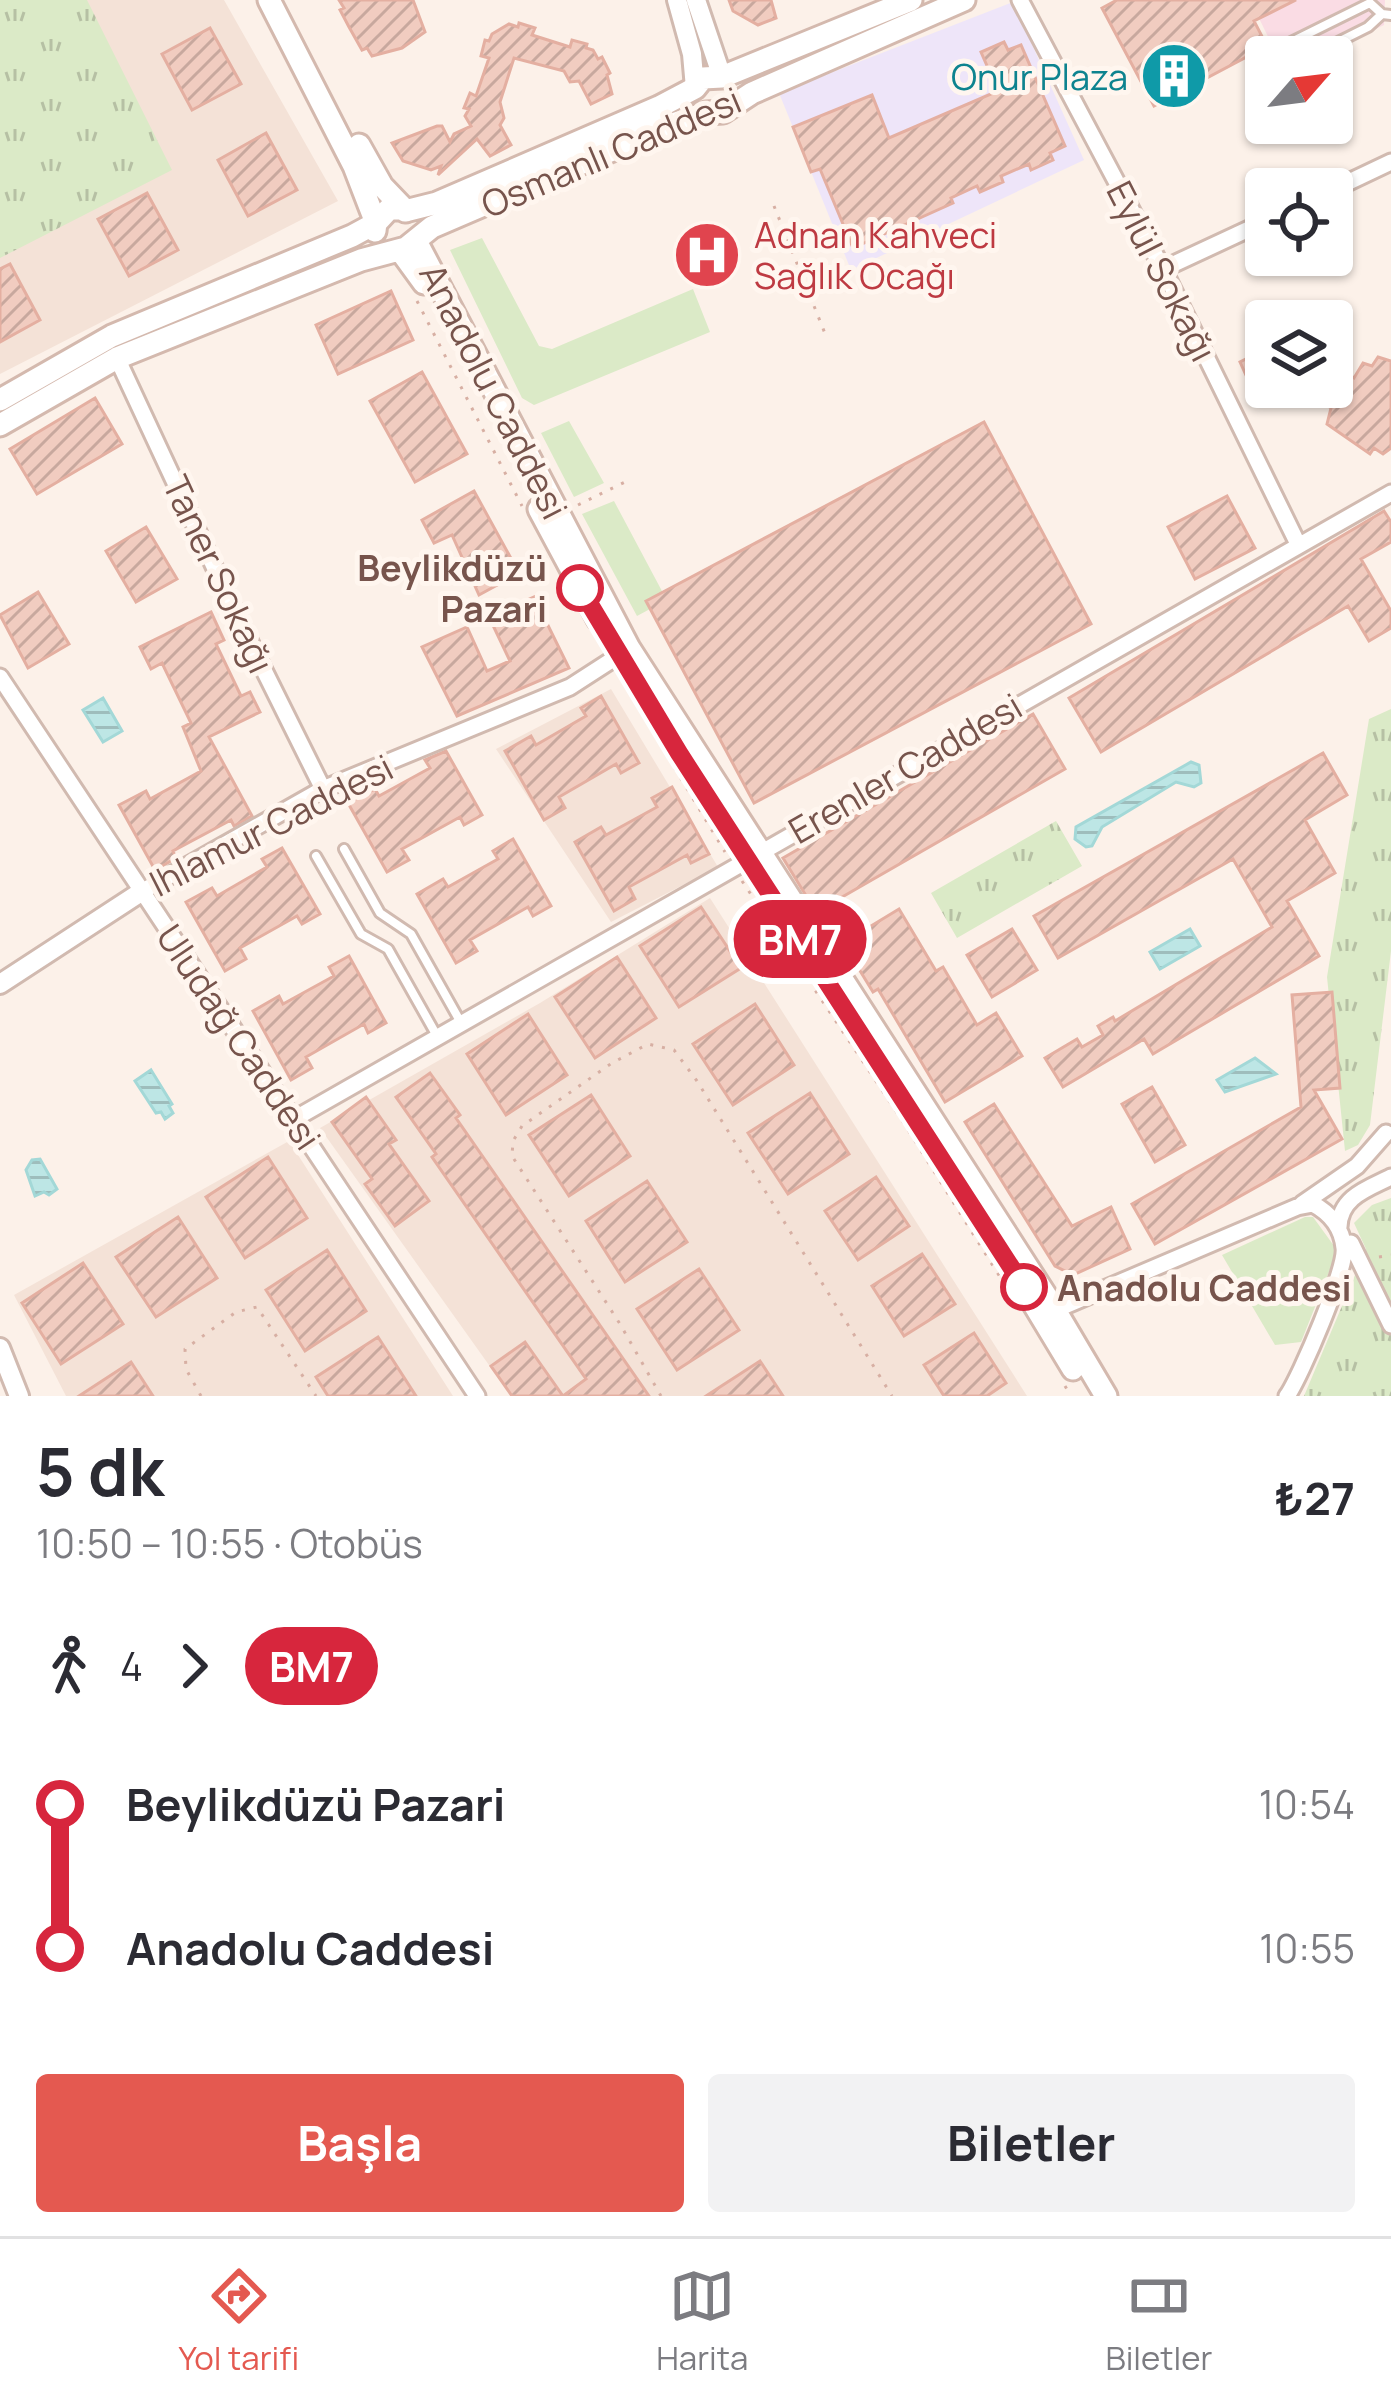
<!DOCTYPE html>
<html lang="tr">
<head>
<meta charset="utf-8">
<style>
  :root { --surface:#fff; --page:#f2f2f3; --text:#2b2b33; --muted:#7c7c81; --line:#e1e1e2; --accent:#e45950 }
  body { margin:0; font-family:Manrope,sans-serif; background:var(--page); color:var(--text); height:100vh; display:flex; flex-direction:column; font-size:45px; white-space:nowrap }
  * { box-sizing:border-box; margin:0 }
  p { font-size:39px; color:var(--muted) }
  .icon { flex:none; width:66px; height:66px; fill:none; stroke:currentColor; stroke-width:2; stroke-linecap:round; stroke-linejoin:round }
  .map { position:relative; height:1396px; overflow:hidden }
  .sheet { display:flex; flex-direction:column; background:var(--surface); flex:1 }
  .sheet>* { flex:none }
  .badge { padding:0 24px; border-radius:39px; font-size:42px; line-height:78px }
  .needle { width:78px; rotate:62deg }
  .fabs { position:absolute; left:1245px; top:36px; display:grid; gap:24px }
  .fabs a { display:grid; place-items:center; width:108px; height:108px; border-radius:12px; background:var(--surface); box-shadow:0 3px 9px #0004; font-size:60px }
  .map>.badge { position:absolute; translate:-50% -50%; box-shadow:0 0 0 6px #fff }
  .legs { display:flex; align-items:center; gap:18px; height:132px; padding:0 36px; font-size:39px }
  .legs p { margin-inline-start:auto }
  .headline { display:flex; align-items:center; justify-content:space-between; height:204px; padding:0 36px }
  h1 { font-size:66px; font-weight:700; line-height:90px }
  .primary-button { display:flex; gap:24px; margin-top:auto; padding:24px 36px }
  .primary-button a { flex:1; height:138px; border-radius:12px; background:var(--accent); color:#fff; font-size:48px; font-weight:700; line-height:138px; text-align:center }
  .primary-button a+a { background:var(--page); color:var(--text) }
  ul { padding:0 36px; list-style:none }
  li { display:flex; align-items:center; gap:42px; height:144px; font-size:45px }
  li i { display:grid; place-items:center; width:18px; height:100%; margin:0 15px; background:currentColor }
  li i::after { content:''; width:30px; height:30px; margin:-15px; border:9px solid; border-radius:50%; background:var(--surface) }
  li p { margin-inline-start:auto }
  li:first-child i { background:linear-gradient(#0000 50%,currentColor 0) }
  li:last-child i { background:linear-gradient(currentColor 50%,#0000 0) }
  .menu { display:flex; justify-content:space-around; align-items:center; height:168px; border-top:3px solid var(--line); background:var(--surface); font-size:33px; color:var(--muted) }
  .menu a { display:grid; justify-items:center; gap:6px }
  .menu .selected { color:var(--accent) }
  .map>svg:first-child { display:block }
</style>
</head>
<body>
<div class="map">
<svg width="1391" height="1396" viewBox="0 0 1391 1396">
  <defs>
    <pattern id="park-tufts" width="24" height="20" patternUnits="userSpaceOnUse" patternTransform="scale(3)"><rect width="24" height="20" fill="#dbeac7"/><path d="M3 7l-1-3M5 7V3M7 7l1-3M15 17l-1-3M17 17v-4M19 17l1-3" fill="none" stroke="#b6c0a4"/></pattern>
    <pattern id="water-rules" width="6" height="5" patternUnits="userSpaceOnUse" patternTransform="scale(3)"><rect width="6" height="5" fill="#bde6e5"/><path d="M0 2.5h6" fill="none" stroke="#9ebdbc"/></pattern>
    <pattern id="building-hatch" width="6" height="6" patternUnits="userSpaceOnUse" patternTransform="scale(3)"><rect width="6" height="6" fill="#f1ccc0"/><path d="M-1 1l2-2M0 6l6-6M5 7l2-2" fill="none" stroke="#c8a89e"/></pattern>
  </defs>
  <rect width="100%" height="100%" fill="#fcf1e9"/>
  <path fill="#f4e2d7" d="M 0,0 L 224,0 L 338,201 L 0,374 Z
    M 611,689 L 718,867 L 611,922 L 496,749 Z
    M 710,898 L 1027,1396 L 511,1396 L 320,1128 L 540,1003 Z
    M 289,1141 L 453,1396 L 66,1396 L 14,1295 Z"/>
  <path fill="#eee5f9" d="M 1013,2 L 1084,160 L 851,270 L 779,93 Z"/>
  <path fill="#fadce4" d="M 1250,0 L 1385,0 L 1384,25 L 1317,57 L 1278,57 Z"/>
  <path fill="#dbeac7" d="M 482,238 L 539,346 L 552,349 L 693,289 L 710,332 L 534,405 L 522,398 L 450,250 Z
    M 569,421 L 604,483 L 574,497 L 541,433 Z
    M 614,501 L 663,593 L 647,601 L 650,609 L 637,616 L 582,514 Z
    M 1305,1217 L 1313,1217 L 1337,1250 L 1335,1257 L 1301,1342 L 1275,1345 L 1222,1255 Z"/>
  <path fill="url(#park-tufts)" d="M 0,0 L 87,0 L 172,170 L 0,258 Z
    M 1391,709 L 1391,951 L 1370,1125 L 1358,1145 L 1345,1151 L 1327,977 L 1369,719 Z
    M 1056,821 L 1082,866 L 957,938 L 931,893 Z
    M 1391,1198 L 1391,1396 L 1304,1396 L 1366,1249 L 1354,1223 L 1372,1205 Z"/>
  <path fill="url(#water-rules)" stroke="#a3d8d7" stroke-width="3" d="M 103,698 L 122,731 L 103,742 L 83,710 Z
    M 1191,762 L 1199,765 L 1201,783 L 1194,787 L 1176,782 L 1102,827 L 1092,846 L 1086,847 L 1075,839 L 1076,827 Z
    M 1190,929 L 1200,946 L 1160,969 L 1150,952 Z
    M 1255,1058 L 1276,1074 L 1225,1092 L 1217,1080 Z
    M 151,1070 L 172,1104 L 169,1106 L 173,1113 L 165,1119 L 161,1112 L 156,1113 L 135,1081 Z
    M 40,1159 L 57,1189 L 49,1195 L 44,1192 L 35,1196 L 26,1170 L 32,1160 Z"/>
  <path fill="url(#building-hatch)" stroke="#e4afa1" stroke-width="3" d="M 339,0 L 413,0 L 425,32 L 402,48 L 372,56 L 367,48 L 362,50 L 349,27 L 340,10 L 344,8 Z
    M 729,0 L 771,0 L 776,18 L 758,25 L 733,11 Z
    M 1117,0 L 1296,0 L 1254,21 L 1267,46 L 1154,106 L 1102,8 Z
    M 519,23 L 535,28 L 532,35 L 570,47 L 572,40 L 587,44 L 586,48 L 593,50 L 598,59 L 602,57 L 610,73 L 607,75 L 612,94 L 591,104 L 579,81 L 570,82 L 564,71 L 514,58 L 500,102 L 504,118 L 500,125 L 511,145 L 490,156 L 477,139 L 438,175 L 441,166 L 431,170 L 403,161 L 392,143 L 437,126 L 442,126 L 450,142 L 454,134 L 471,126 L 465,116 L 469,109 L 464,108 L 470,93 L 476,96 L 489,58 L 481,56 L 485,40 L 489,41 L 492,34 L 509,24 L 518,27 Z
    M 210,28 L 241,84 L 192,110 L 162,54 Z
    M 1004,42 L 1008,50 L 1021,45 L 1065,146 L 1050,153 L 1053,160 L 1031,170 L 1029,164 L 1001,176 L 1003,182 L 980,192 L 977,186 L 951,198 L 953,203 L 853,248 L 820,169 L 811,172 L 793,127 L 872,95 L 889,138 L 998,91 L 981,52 Z
    M 266,133 L 297,190 L 248,216 L 218,160 Z
    M 147,193 L 178,250 L 129,276 L 98,219 Z
    M 717,225 L 736,268 L 697,285 L 677,242 Z
    M 10,264 L 40,320 L 0,342 L 0,269 Z
    M 391,291 L 413,340 L 338,374 L 316,325 Z
    M 1266,349 L 1266,390 L 1255,395 L 1240,362 Z
    M 1378,357 L 1391,361 L 1391,448 L 1383,454 L 1374,448 L 1370,454 L 1327,424 L 1331,408 L 1321,401 L 1342,370 L 1354,378 L 1363,363 L 1372,366 Z
    M 422,372 L 467,454 L 415,482 L 370,401 Z
    M 95,398 L 122,444 L 37,494 L 10,449 Z
    M 984,422 L 1091,624 L 754,803 L 646,601 Z
    M 474,491 L 519,573 L 479,595 L 452,535 L 434,543 L 422,520 Z
    M 1227,496 L 1255,548 L 1195,579 L 1168,527 Z
    M 1384,511 L 1391,522 L 1391,542 L 1361,559 L 1391,611 L 1391,628 L 1369,641 L 1348,606 L 1101,752 L 1069,698 Z
    M 146,527 L 177,579 L 136,602 L 106,551 Z
    M 38,592 L 69,644 L 28,668 L 0,615 Z
    M 534,597 L 569,668 L 457,716 L 422,647 L 467,627 L 487,671 L 510,661 L 489,617 Z
    M 211,612 L 224,640 L 216,644 L 241,696 L 250,692 L 260,712 L 209,737 L 252,816 L 234,826 L 231,820 L 173,851 L 176,858 L 155,870 L 119,805 L 146,791 L 150,799 L 201,771 L 183,727 L 191,723 L 162,663 L 151,669 L 140,647 Z
    M 601,696 L 639,763 L 621,773 L 616,764 L 559,797 L 565,808 L 544,820 L 505,751 L 531,736 L 536,745 L 586,716 L 581,708 Z
    M 1033,714 L 1065,769 L 816,912 L 783,858 Z
    M 446,751 L 482,815 L 464,825 L 460,817 L 402,849 L 409,860 L 387,872 L 348,803 L 375,789 L 379,796 L 430,768 L 425,760 Z
    M 1323,753 L 1347,795 L 1305,820 L 1335,873 L 1287,901 L 1319,956 L 1153,1054 L 1144,1039 L 1063,1087 L 1045,1058 L 1077,1039 L 1082,1047 L 1103,1035 L 1098,1026 L 1113,1017 L 1115,1021 L 1272,927 L 1233,859 L 1058,958 L 1034,916 Z
    M 672,787 L 709,854 L 691,863 L 687,855 L 629,887 L 635,899 L 614,911 L 575,842 L 601,827 L 606,835 L 657,807 L 652,798 Z
    M 513,839 L 551,906 L 533,916 L 528,907 L 470,940 L 477,951 L 456,963 L 417,894 L 443,879 L 448,887 L 498,859 L 493,851 Z
    M 282,848 L 320,914 L 302,924 L 297,916 L 240,948 L 246,959 L 225,971 L 186,902 L 212,888 L 217,896 L 267,867 L 262,859 Z
    M 701,907 L 741,968 L 679,1007 L 640,946 Z
    M 899,909 L 936,971 L 943,967 L 977,1025 L 996,1013 L 1022,1056 L 945,1102 L 878,989 L 873,992 L 843,943 Z
    M 1012,929 L 1037,970 L 992,997 L 967,955 Z
    M 349,956 L 386,1023 L 368,1033 L 364,1024 L 306,1057 L 312,1068 L 291,1080 L 253,1011 L 279,996 L 283,1004 L 334,976 L 329,967 Z
    M 617,957 L 656,1018 L 595,1058 L 555,997 Z
    M 1332,992 L 1340,1088 L 1314,1090 L 1342,1139 L 1155,1244 L 1132,1204 L 1301,1107 L 1292,995 Z
    M 755,1004 L 794,1065 L 733,1105 L 693,1044 Z
    M 528,1014 L 567,1075 L 506,1115 L 467,1054 Z
    M 430,1073 L 460,1115 L 456,1118 L 649,1396 L 512,1396 L 491,1366 L 525,1342 L 563,1396 L 586,1379 L 432,1157 L 436,1154 L 396,1097 Z
    M 1152,1087 L 1185,1145 L 1155,1162 L 1122,1104 Z
    M 810,1093 L 849,1154 L 788,1194 L 748,1133 Z
    M 591,1095 L 630,1156 L 569,1196 L 529,1135 Z
    M 366,1097 L 396,1140 L 389,1144 L 429,1201 L 395,1226 L 365,1184 L 372,1179 L 332,1122 Z
    M 994,1104 L 1072,1226 L 1111,1207 L 1130,1249 L 1073,1275 L 1055,1266 L 965,1122 Z
    M 268,1157 L 307,1218 L 245,1258 L 206,1197 Z
    M 876,1177 L 909,1226 L 858,1260 L 825,1211 Z
    M 647,1181 L 687,1242 L 625,1282 L 586,1221 Z
    M 178,1217 L 217,1278 L 156,1317 L 116,1257 Z
    M 327,1250 L 366,1311 L 305,1351 L 266,1290 Z
    M 922,1254 L 955,1304 L 904,1336 L 872,1286 Z
    M 83,1263 L 123,1324 L 61,1364 L 22,1303 Z
    M 699,1269 L 739,1330 L 677,1370 L 637,1309 Z
    M 974,1333 L 1006,1383 L 987,1396 L 944,1396 L 924,1365 Z
    M 378,1337 L 416,1396 L 328,1396 L 316,1377 Z
    M 760,1361 L 783,1396 L 706,1396 Z
    M 131,1362 L 153,1396 L 79,1396 Z"/>
  <g fill="none" stroke-linecap="round" stroke-linejoin="round">
    <g stroke="#d1bab0" stroke-width="14">
      <path id="service" d="M 1283,46 L 1370,3 L 1382,14 L 1391,15
        M 1308,57 L 1368,27 L 1382,14
        M 344,849 L 380,913 L 411,934 L 460,1021
        M 316,856 L 361,934 L 388,949 L 437,1036"/>
    </g>
    <g stroke="#d1bab0" stroke-width="21">
      <path id="minor" d="M 1020,0 L 1168,279 L 1298,544
        M 1332,190 L 1391,162
        M 1163,269 L 1266,221
        M 117,358 L 238,618 L 323,789
        M 0,677 L 477,1396
        M 141,892 L 323,789 L 570,687 L 618,656
        M 296,1118 L 1391,493
        M 1302,1204 L 1357,1166 L 1386,1133
        M 1339,1227 C 1340,1197 1367,1189 1391,1177
        M 1351,1243 L 1391,1325
        M 1055,1310 L 1297,1207 L 1313,1204 C 1330,1213 1342,1228 1344,1248 C 1347,1268 1300,1378 1287,1396"/>
    </g>
    <g stroke="#d1bab0" stroke-width="24">
      <path id="tertiary" d="M 677,0 L 692,54 L 695,88
        M 696,0 L 722,77
        M 0,984 L 141,892
        M 0,1348 L 19,1396"/>
    </g>
    <g stroke="#d4b9ae" stroke-width="27">
      <path id="secondary" d="M 269,0 L 354,166 L 376,223 L 375,231
        M 359,145 L 382,186 L 406,211
        M 405,211 L 437,203 L 659,107 L 695,88 L 703,78 L 722,77 L 911,0
        M 416,241 L 629,648 L 1055,1310 L 1106,1396
        M 400,250 L 424,283
        M 0,400 L 112,336 L 352,236 L 376,223 L 389,209 L 402,209
        M 0,425 L 117,358 L 361,260 L 406,248 L 432,227 L 673,124 L 706,113 L 723,112 L 752,93 L 964,0
        M 539,509 L 598,619
        M 1024,1288 L 1073,1369"/>
    </g>
    <path stroke="#d7afa3" stroke-width="3" stroke-dasharray="3 9" stroke-linecap="butt" d="M 774,206 L 826,336
      M 417,301 L 522,506
      M 578,505 L 629,480
      M 619,675 L 725,852
      M 742,881 L 900,1117 L 1005,1285
      M 1379,1257 L 1391,1255
      M 1065,1386 L 1071,1396
      M 201,1396 L 186,1369 L 185,1349 L 236,1312 L 257,1307 L 316,1396
      M 661,1396 L 620,1324 L 512,1156 L 513,1141 L 522,1126 L 612,1063 L 648,1044 L 674,1050 L 697,1081 L 892,1396"/>
    <use href="#service" stroke="#fff" stroke-width="8"/>
    <use href="#minor" stroke="#fff" stroke-width="15"/>
    <use href="#tertiary" stroke="#fff" stroke-width="18"/>
    <use href="#secondary" stroke="#fff" stroke-width="21"/>
  </g>
  <g fill="none" stroke-linecap="round" stroke-linejoin="round">
    <g stroke="#fff" stroke-width="27">
      <path id="line-1" d="M 580,588 L 679,753 L 1024,1287"/>
    </g>
    <use href="#line-1" stroke="#d7263d" stroke-width="18"/>
  </g>
  <defs>
    <g id="building-disc" transform="scale(3.45)"><circle r="9.5" fill="#0f9aa8" stroke="#fff6ef"/><path d="M-4-6H4V6H1V3H-1V6H-4ZM-2.5-4.3h1.7v1.8h-1.7ZM.8-4.3h1.7v1.8H.8ZM-2.5-1h1.7V.8h-1.7ZM.8-1h1.7V.8H.8Z" fill="#fff"/></g>
    <g id="hospital-disc" transform="scale(3.45)"><circle r="9.5" fill="#e0444e" stroke="#fff6ef"/><path d="M-5-5h3v3.5h4V-5h3V5h-3V1.5h-4V5h-3Z" fill="#fff"/></g>
  </defs>
  <g fill-rule="evenodd">
    <use href="#building-disc" x="1174" y="76"/>
    <use href="#hospital-disc" x="707" y="255"/>
  </g>
  <g fill="#fff" stroke="#d7263d" stroke-width="6">
    <circle cx="580" cy="588" r="21"/>
    <circle cx="1024" cy="1287" r="21"/>
  </g>
  <g text-anchor="middle" dominant-baseline="central" stroke-width="10" stroke-linejoin="round" paint-order="stroke">
    <g font-size="36" fill="#0d838f" stroke="#fff6ef" text-anchor="end">
      <text x="1128" y="76">Onur Plaza</text>
    </g>
    <g font-size="36" fill="#77544c" stroke="#fff6ef">
      <text transform="translate(611 152) rotate(-23)">Osmanlı Caddesi</text>
      <text transform="translate(1162 271) rotate(63)">Eylül Sokağı</text>
      <text transform="translate(494 391) rotate(63)">Anadolu Caddesi</text>
      <text transform="translate(219 574) rotate(65)">Taner Sokağı</text>
      <text transform="translate(905 768) rotate(-30)">Erenler Caddesi</text>
      <text transform="translate(271 825) rotate(-27)">Ihlamur Caddesi</text>
      <text transform="translate(239 1037) rotate(56)">Uludağ Caddesi</text>
    </g>
    <g font-size="36" fill="#be3a42" stroke="#fff6ef" text-anchor="start">
      <text x="754" y="234">Adnan Kahveci<tspan x="754" dy="41">Sağlık Ocağı</tspan></text>
    </g>
    <g font-size="36" font-weight="bold" fill="#77544c" stroke="#fff6ef" text-anchor="end">
      <text x="547" y="567">Beylikdüzü<tspan x="547" dy="41">Pazari</tspan></text>
      <text x="1057" y="1287" text-anchor="start">Anadolu Caddesi</text>
    </g>
  </g>
</svg>
<div class="fabs">
<a><svg class="needle" viewBox="-14 -14 28 28"><path d="M0-13l5 13h-10z" fill="#e53935"/><path d="M0 13l5-13h-10z" fill="#7c7c81"/></svg></a>
<a><svg class="icon" aria-label="locate" viewBox="0 0 24 24"><circle cx="12" cy="12" r="6"/><path d="M12 2v4M12 18v4M2 12h4M18 12h4"/></svg></a>
<a><svg class="icon" aria-label="layers" viewBox="0 0 24 24"><path d="M12 4l9 5-9 5-9-5zM3 14l9 5 9-5"/></svg></a>
</div>
<b class="badge" style="left:800px;top:939px;background:#d7263d;color:#fff">BM7</b>
</div>
<section class="sheet">
<div class="headline"><div><h1>5 dk</h1><p>10:50 – 10:55 · Otobüs</p></div><b>₺27</b></div>
<div class="legs"><svg class="icon" aria-label="walk" viewBox="0 0 24 24"><circle cx="13" cy="4" r="2"/><path d="M13 8l-2 6 4 7M11 14l-3 7M7 12l3-4h3l4 4"/></svg>4<svg class="icon" aria-label="forward" viewBox="0 0 24 24"><path d="M9 5l7 7-7 7"/></svg><b class="badge" style="background:#d7263d;color:#fff">BM7</b></div>
<ul>
<li><i style="color:#d7263d"></i><b>Beylikdüzü Pazari</b><p>10:54</p></li>
<li><i style="color:#d7263d"></i><b>Anadolu Caddesi</b><p>10:55</p></li>
</ul>
<div class="primary-button"><a>Başla</a><a>Biletler</a></div>
</section>
<nav class="menu">
<a class="selected"><svg class="icon" aria-label="directions" viewBox="0 0 24 24"><path d="M12 3l9 9-9 9-9-9zM9 14v-3h6M13 9l2 2-2 2"/></svg>Yol tarifi</a>
<a><svg class="icon" aria-label="map" viewBox="0 0 24 24"><path d="M3 6l6-2 6 2 6-2v14l-6 2-6-2-6 2zM9 4v14M15 6v14"/></svg>Harita</a>
<a><svg class="icon" aria-label="tickets" viewBox="0 0 24 24"><path d="M3 7h18v10H3zM15 7v10"/></svg>Biletler</a>
</nav>
</body>
</html>
